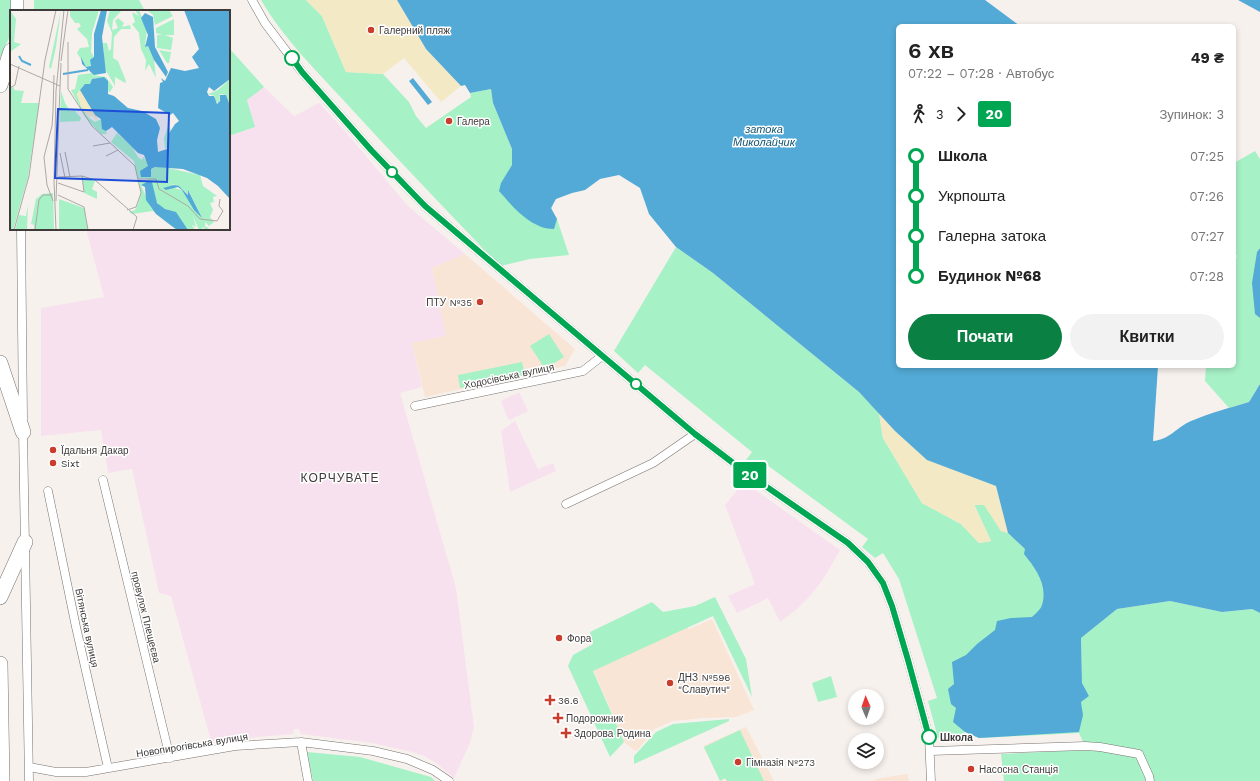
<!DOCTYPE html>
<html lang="uk">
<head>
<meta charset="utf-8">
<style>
  :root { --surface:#fff; --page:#f2f2f2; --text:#222; --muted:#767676; --accent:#0b8043 }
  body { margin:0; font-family:"Work Sans",sans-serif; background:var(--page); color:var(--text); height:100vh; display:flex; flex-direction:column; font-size:15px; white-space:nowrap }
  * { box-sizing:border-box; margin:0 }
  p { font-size:13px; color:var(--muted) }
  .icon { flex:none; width:22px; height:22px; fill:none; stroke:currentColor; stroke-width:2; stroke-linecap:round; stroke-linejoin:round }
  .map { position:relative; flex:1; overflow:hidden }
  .details { position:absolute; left:896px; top:24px; width:340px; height:344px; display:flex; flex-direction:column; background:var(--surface); border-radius:6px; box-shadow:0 2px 6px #0003 }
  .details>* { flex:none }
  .badge { padding:0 8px; border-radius:3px; font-size:14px; line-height:26px }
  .needle { width:26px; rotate:358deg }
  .controls { position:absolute; left:848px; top:689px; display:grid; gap:8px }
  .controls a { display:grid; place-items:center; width:36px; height:36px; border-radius:50%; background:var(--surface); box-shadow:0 2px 6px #0003; font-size:20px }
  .map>.badge { position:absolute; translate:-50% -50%; box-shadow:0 0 0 2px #fff }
  .legs { display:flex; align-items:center; gap:6px; height:44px; padding:0 12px; font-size:13px }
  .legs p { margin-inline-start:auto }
  .summary { display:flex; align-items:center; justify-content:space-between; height:68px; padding:0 12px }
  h1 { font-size:22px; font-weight:600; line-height:30px }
  .primary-button { display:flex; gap:8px; margin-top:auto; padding:8px 12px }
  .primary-button a { flex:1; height:46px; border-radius:24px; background:var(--accent); color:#fff; font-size:16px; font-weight:600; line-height:46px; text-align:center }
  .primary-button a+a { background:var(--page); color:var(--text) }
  ul { padding:0 12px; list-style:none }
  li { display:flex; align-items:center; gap:14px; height:40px; font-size:15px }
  li i { display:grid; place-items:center; width:6px; height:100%; margin:0 5px; background:currentColor }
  li i::after { content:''; width:10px; height:10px; margin:-5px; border:3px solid; border-radius:50%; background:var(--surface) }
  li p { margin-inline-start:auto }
  li:first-child i { background:linear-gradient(#0000 50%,currentColor 0) }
  li:last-child i { background:linear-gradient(currentColor 50%,#0000 0) }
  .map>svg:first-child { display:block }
</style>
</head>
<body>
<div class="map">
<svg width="1260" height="781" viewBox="0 0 1260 781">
  <rect width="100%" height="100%" fill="#f7f1ed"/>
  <path fill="#f8e1ee" d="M 264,87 L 294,116 L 319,103 L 345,131 L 407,205 L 465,254 L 432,268 L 446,336 L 412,343 L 422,387 L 400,393 L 456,588 L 474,727 L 470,743 L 454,778 L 436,763 L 424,756 L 412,752 L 372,743 L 301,734 L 299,729 L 294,729 L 293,734 L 211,741 L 171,596 L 159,593 L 132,469 L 108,473 L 101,430 L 41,436 L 41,308 L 104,297 L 86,229 L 229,229 L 229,136 L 255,127 L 242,100 Z
    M 519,392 L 528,411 L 510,420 L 507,417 L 501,401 Z
    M 515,421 L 538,469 L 553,463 L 556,471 L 510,492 L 501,431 Z
    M 744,482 L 840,550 L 824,578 L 811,595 L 797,609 L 780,622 L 768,598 L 737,613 L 728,596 L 755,584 L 725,505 Z"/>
  <path fill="#f8e5d5" d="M 465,254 L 575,349 L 565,366 L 425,397 L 412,343 L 446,336 L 432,268 Z
    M 676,616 L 689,629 L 712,619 L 754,710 L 736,717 L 703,718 L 673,721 L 654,729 L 637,751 L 634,750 L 624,742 L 588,657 Z
    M 746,727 L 774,781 L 727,781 L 725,779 L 720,781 L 703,746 Z
    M 908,774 L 909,781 L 872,781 L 880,778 Z"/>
  <path fill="#a7f1c7" d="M 0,0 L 11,0 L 11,26 L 9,38 L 0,58 Z
    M 34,0 L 139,0 L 145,11 L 34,11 Z
    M 261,0 L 306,0 L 322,16 L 346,72 L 383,74 L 409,102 L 416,116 L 426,128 L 471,97 L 470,93 L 491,89 L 493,103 L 512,149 L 512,165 L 553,205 L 551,209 L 557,219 L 569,255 L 530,259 L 500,266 C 448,212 396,158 346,103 C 316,70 283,38 261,0 Z
    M 229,48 L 264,87 L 247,100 L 255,127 L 229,136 Z
    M 1255,151 L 1260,159 L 1260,248 L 1257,252 L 1255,313 L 1260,318 L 1260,384 L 1249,402 L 1229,408 L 1205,381 L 1206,366 L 1234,366 L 1234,268 L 1237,255 L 1234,255 L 1234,163 Z
    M 676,247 L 713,273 L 859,392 L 879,413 L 883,438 L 922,503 L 961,524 L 979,543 L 991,541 L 974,504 L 985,505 L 1001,531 L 1008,533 L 1025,549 L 1064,603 L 1083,714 L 1081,702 L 1089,696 L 1082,683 L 1081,638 L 1117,609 L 1170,601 L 1222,612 L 1252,609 L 1260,613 L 1260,781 L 1004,781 L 1001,754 L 1085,750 L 1085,746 L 1079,733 L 979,738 L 965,732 L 959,738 L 938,738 L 928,701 L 937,698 L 899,579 L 883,553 L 875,558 L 862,547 L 868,539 L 763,462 L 758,470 L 746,460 L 752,452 L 645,365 L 638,373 L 614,351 Z
    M 549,334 L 564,357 L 545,369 L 530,346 Z
    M 522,362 L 525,375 L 460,388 L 458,375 Z
    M 715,597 L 746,659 L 752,697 L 713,616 L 593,671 L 624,742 L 610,757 L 568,666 L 573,655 L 593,644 L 590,632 L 652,602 L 663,612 L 695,606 Z
    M 831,676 L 837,697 L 818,702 L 812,683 Z
    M 729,719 L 729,721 L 634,764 L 634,756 L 656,732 L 673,724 Z
    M 740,730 L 764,781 L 727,781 L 725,778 L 720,781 L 704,747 Z
    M 307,752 L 360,757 L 431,777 L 435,781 L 313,781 Z"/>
  <path fill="#f3e9c4" d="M 306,0 L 397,0 L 426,49 L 461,86 L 441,102 L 404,58 L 383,74 L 346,72 L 322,16 Z
    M 879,413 L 895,431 L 927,460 L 996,486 L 1008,533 L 1001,531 L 984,505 L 974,505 L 991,541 L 979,543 L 961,524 L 922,503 L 883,438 Z"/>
  <path fill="#53aad6" d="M 397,0 L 985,0 L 1020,26 L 898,26 L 898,366 L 1158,366 L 1153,441 C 1169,440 1177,427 1191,421 C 1210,413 1229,408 1249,402 L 1260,384 L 1260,613 L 1252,609 L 1222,612 L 1170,601 L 1117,609 L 1081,638 L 1082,683 L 1089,696 L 1081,702 L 1083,715 L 1079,732 L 979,738 L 965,732 L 953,722 L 956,708 L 951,704 L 948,689 L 954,684 L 952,662 L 966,655 L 977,644 L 995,630 L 997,621 L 1011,618 L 1032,617 C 1035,614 1041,609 1042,605 C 1048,585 1036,569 1024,554 L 1025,549 L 1008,533 L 996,486 L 927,460 L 895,431 L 859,392 L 713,273 L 676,247 L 649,214 L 640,188 L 619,175 L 600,179 L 585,190 L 572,193 L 556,199 L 551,208 L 557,219 L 554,229 C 531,229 513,207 499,191 L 501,183 L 512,165 L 512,149 L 493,103 L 491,89 L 470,93 L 465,85 L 461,86 L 426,49 Z
    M 1238,0 L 1260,0 L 1260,12 Z
    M 413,78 L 432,102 L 428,105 L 409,81 Z
    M 1260,248 L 1260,318 L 1255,314 L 1252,283 L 1257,252 Z"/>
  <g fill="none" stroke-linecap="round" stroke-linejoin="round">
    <g stroke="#787370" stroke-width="9">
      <path id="street" d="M 252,0 L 265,23 L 302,72 L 371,150 L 425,206 L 695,434 L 745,472 L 848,543 L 868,562 L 883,583 L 892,606 L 908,660 L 929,737 L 931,781
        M 21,229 L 23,418
        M 415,406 L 583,371 L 602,356
        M 23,430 L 29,781
        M 103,480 L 170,758
        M 48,491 L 76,627 L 108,768
        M 566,504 L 653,463 L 695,434
        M 301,742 L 308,781
        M 931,751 L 1085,746 L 1100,747 L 1139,754 L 1149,776 L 1150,781
        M 29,767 L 56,772 L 86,772 L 235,746 L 301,742 L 373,751 L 407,759 L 433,770 L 449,781"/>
    </g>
    <g stroke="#787370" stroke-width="13">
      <path id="secondary" d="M 17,0 L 17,11"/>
    </g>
    <g stroke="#787370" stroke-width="16">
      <path id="highway" d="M 0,85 L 11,51
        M 0,363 L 23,432
        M 0,597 L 25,542
        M 0,664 L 2,781"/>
    </g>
    <use href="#street" stroke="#fff" stroke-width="8"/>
    <use href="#secondary" stroke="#fff" stroke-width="12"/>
    <use href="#highway" stroke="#fff" stroke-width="15"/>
  </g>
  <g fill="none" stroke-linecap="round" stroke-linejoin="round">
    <g stroke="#fff" stroke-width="9">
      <path id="line-1" d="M 292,58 L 302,72 L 371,150 L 425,206 L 695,434 L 745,472 L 848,543 L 868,562 L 883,583 L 892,606 L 908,660 L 929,737"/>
    </g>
    <use href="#line-1" stroke="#00a651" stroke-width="6"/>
  </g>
  <g fill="#ca3d2c" stroke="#fff" stroke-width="1.5">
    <circle cx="371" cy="30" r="4"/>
    <circle cx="449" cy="121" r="4"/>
    <circle cx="480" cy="302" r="4"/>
    <circle cx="53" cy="450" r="4"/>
    <circle cx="53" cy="463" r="4"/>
    <circle cx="559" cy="638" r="4"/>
    <circle cx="670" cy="683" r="4"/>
    <path d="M548 694h4v4h4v4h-4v4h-4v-4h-4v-4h4z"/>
    <path d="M556 712h4v4h4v4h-4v4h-4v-4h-4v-4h4z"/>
    <path d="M564 727h4v4h4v4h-4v4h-4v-4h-4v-4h4z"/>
    <circle cx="738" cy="762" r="4"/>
    <circle cx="971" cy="769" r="4"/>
  </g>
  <g fill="#fff" stroke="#00a651" stroke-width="2">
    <circle cx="292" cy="58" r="7"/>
    <circle cx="392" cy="172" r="5"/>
    <circle cx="636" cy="384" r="5"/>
    <circle cx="929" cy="737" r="7"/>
  </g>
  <g text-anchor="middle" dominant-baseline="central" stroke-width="3" stroke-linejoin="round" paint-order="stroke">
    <g font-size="10" fill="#3d3a39" stroke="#fff" text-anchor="start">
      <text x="379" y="30">Галерний пляж</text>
      <text x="457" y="121">Галера</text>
      <text x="472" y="302" text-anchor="end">ПТУ №35</text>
      <text x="61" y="450">Їдальня Дакар</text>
      <text x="61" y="463">Sixt</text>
      <text x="567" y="638">Фора</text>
      <text x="678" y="677">ДНЗ №596<tspan x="678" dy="12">"Славутич"</tspan></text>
      <text x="558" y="700">36.6</text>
      <text x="566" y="718">Подорожник</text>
      <text x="574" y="733">Здорова Родина</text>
      <text x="746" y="762">Гімназія №273</text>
      <text x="979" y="769">Насосна Станція</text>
    </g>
    <g font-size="10" fill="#3d3a39" stroke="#fff">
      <text transform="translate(509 376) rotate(-12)">Ходосівська вулиця</text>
      <text transform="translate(146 617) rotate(76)">провулок Плещеєва</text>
      <text transform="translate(87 628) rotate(78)">Вітянська вулиця</text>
      <text transform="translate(192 745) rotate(-9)">Новопирогівська вулиця</text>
    </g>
    <g font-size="10" font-weight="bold" fill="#3d3a39" stroke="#fff" text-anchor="start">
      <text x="940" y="737">Школа</text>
    </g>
    <g font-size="11" font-style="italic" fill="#125775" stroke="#fff">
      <text x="764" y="129">затока<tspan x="764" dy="13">Миколайчик</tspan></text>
    </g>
    <g font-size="12" letter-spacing="1" fill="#3d3a39" stroke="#fff">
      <text x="340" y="478">КОРЧУВАТЕ</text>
    </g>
  </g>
  <g transform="translate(10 10)">
    <rect width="220" height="220" fill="#f7f1ed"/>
    <path d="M 0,0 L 6,9 L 4,32 L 11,34 L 0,42 ZM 51,0 L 46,37 L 41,59 L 39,57 ZM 60,0 L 89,0 L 82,23 L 81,42 L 84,47 L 80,57 L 76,57 L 67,43 L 70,38 L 79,37 L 77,29 L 67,19 L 71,16 L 69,13 L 65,13 L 60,6 ZM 100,0 L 112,0 L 103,10 L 102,20 L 108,18 L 105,11 L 108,8 L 114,13 L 112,17 L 120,15 L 121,19 L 111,19 L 104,27 L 103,48 L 108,51 L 116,71 L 115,73 L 105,67 L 105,76 L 96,61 L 94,48 L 93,33 L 97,33 L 99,41 L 101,39 L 102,23 L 97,11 ZM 125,0 L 129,0 L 137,20 L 135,35 L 138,36 L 144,50 L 146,68 L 139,54 L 135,61 L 136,50 L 131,39 L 129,23 L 122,14 L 125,12 L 122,2 L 129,6 ZM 137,0 L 159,0 L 163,6 L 145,15 L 143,5 ZM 164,9 L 164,25 L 155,25 L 163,28 L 161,40 L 147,38 L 147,25 L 152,25 L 146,23 L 146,18 ZM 149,40 L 161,42 L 159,53 L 157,53 ZM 82,61 L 88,64 L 82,65 L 96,67 L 103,77 L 100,82 L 95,79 L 92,68 L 85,68 L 80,74 L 73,76 L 67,84 L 71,96 L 78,107 L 85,112 L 91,109 L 97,124 L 91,124 L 75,107 L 61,80 L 65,79 L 68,65 L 82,63 ZM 220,69 L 220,98 L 216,85 L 210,84 L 209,93 L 205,91 L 205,86 L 198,84 L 208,80 ZM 4,77 L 4,80 L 14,81 L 11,93 L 29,93 L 18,167 L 3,220 L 0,220 L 0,78 ZM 51,81 L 55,93 L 60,101 L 65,101 L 71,108 L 70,111 L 50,112 ZM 158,116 L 161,120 L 158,125 L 158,137 L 155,139 L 154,128 ZM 107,123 L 122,137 L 128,147 L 132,150 L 133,147 L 140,156 L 141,163 L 141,159 L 149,156 L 190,165 L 193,176 L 207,186 L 203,187 L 204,192 L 200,193 L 203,200 L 200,207 L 204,212 L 199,216 L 195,212 L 195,216 L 201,220 L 193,220 L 195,217 L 189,220 L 183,206 L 186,217 L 182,215 L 185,220 L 178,220 L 165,203 L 151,197 L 146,191 L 142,176 L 136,174 L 131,175 L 141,198 L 166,220 L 143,201 L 122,204 L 119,202 L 125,200 L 128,194 L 131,183 L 129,172 L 141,169 L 128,168 L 124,151 L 101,132 ZM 163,174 L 171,178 L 179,185 L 179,181 L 191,206 L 172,180 L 161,177 ZM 72,167 L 85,171 L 82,179 L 87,182 L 87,189 L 74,183 ZM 43,183 L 44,220 L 24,219 L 24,215 L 21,214 L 26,189 L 32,184 ZM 49,189 L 74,198 L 78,220 L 49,220 ZM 18,194 L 17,220 L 5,220 L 9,205 L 16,206 Z" fill="#a7f1c7" fill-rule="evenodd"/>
    <path d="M 70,80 L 88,108 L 86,110 L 83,106 L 78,107 L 71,96 L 67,84 Z" fill="#f3e9c4"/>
    <path d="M 91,0 L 97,0 L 92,27 L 96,63 L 84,65 L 72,54 L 71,47 L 76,57 L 81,56 L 80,50 L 84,47 L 84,24 ZM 174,0 L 220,1 L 220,69 L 204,81 L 199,77 L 197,82 L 199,86 L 204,86 L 207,94 L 210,91 L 210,85 L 216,85 L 219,93 L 220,189 L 208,176 L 197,168 L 173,159 L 145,157 L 141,159 L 141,167 L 131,167 L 130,161 L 138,156 L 134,145 L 128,143 L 102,117 L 96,121 L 92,119 L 91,109 L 85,105 L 70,80 L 75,74 L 80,74 L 82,69 L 94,67 L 98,71 L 98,84 L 104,86 L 118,98 L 132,101 L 146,109 L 150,118 L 147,130 L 148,142 L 157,139 L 158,125 L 165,114 L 169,111 L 163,103 L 160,105 L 148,98 L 150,73 L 153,72 L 151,68 L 155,71 L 161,58 L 175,61 L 189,58 L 182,47 L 189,39 ZM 135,3 L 143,7 L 145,37 L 158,62 L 156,67 L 144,50 L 138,36 L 135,37 L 138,25 L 131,8 ZM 137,172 L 142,172 L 147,193 L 155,199 L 166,202 L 178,220 L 167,220 L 146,204 L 136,190 L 135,177 L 131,175 ZM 164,175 L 169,176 L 178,185 L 178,180 L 192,208 L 184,200 L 172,180 L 168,177 L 156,180 L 153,178 Z" fill="#53aad6"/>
    <path fill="none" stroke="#53aad6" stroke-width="2" d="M 9,46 L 12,51 L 21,55M 53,64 L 78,60"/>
    <path fill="none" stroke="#ada8a5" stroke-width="1" d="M 58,32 L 58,79 L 82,116 L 125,156 L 131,183 L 126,197 L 117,200M 51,51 L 58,0M 0,54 L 50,76M 0,78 L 5,75 L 9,56M 43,102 L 42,116 L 34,147 L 37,175 L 43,191M 43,102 L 44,65M 49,102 L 51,53M 83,136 L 100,133M 55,142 L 60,167M 50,143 L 55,168M 96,146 L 108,140M 48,167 L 72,166 L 85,170 L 127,207 L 123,220M 128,169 L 146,169 L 149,179 L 178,196 L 190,209 L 207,211 L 213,201 L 209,196 L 210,189M 48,173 L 74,182 L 72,166M 48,185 L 74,197 L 78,220M 46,191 L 49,102M 4,220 L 19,166 L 35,50 L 46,0M 25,220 L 29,190 L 33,185 L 42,185M 46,220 L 44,171 L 46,81 L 54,0"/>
    <path fill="#1d4ed8" fill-opacity="0.15" stroke="#1d4ed8" stroke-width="2" d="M 48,99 L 159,103 L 157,172 L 45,168 Z"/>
    <rect width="220" height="220" fill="none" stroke="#3d3a39" stroke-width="2"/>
  </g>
</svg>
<div class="controls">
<a><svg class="needle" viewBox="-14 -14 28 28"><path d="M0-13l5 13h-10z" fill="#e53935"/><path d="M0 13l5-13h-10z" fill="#767676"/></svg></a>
<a><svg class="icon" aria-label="layers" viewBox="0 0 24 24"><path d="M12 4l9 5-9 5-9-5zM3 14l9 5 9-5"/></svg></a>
</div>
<b class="badge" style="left:750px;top:475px;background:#00a651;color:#fff">20</b>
<section class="details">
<div class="summary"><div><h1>6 хв</h1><p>07:22 – 07:28 · Автобус</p></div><b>49 ₴</b></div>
<div class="legs"><svg class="icon" aria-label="walk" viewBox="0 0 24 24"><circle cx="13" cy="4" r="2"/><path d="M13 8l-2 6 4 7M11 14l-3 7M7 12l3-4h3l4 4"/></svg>3<svg class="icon" aria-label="forward" viewBox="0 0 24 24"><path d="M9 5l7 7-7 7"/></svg><b class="badge" style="background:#00a651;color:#fff">20</b><p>Зупинок: 3</p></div>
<ul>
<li><i style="color:#00a651"></i><b>Школа</b><p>07:25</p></li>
<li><i style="color:#00a651"></i><span>Укрпошта</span><p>07:26</p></li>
<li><i style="color:#00a651"></i><span>Галерна затока</span><p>07:27</p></li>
<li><i style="color:#00a651"></i><b>Будинок №68</b><p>07:28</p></li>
</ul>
<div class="primary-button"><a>Почати</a><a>Квитки</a></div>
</section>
</div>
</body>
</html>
